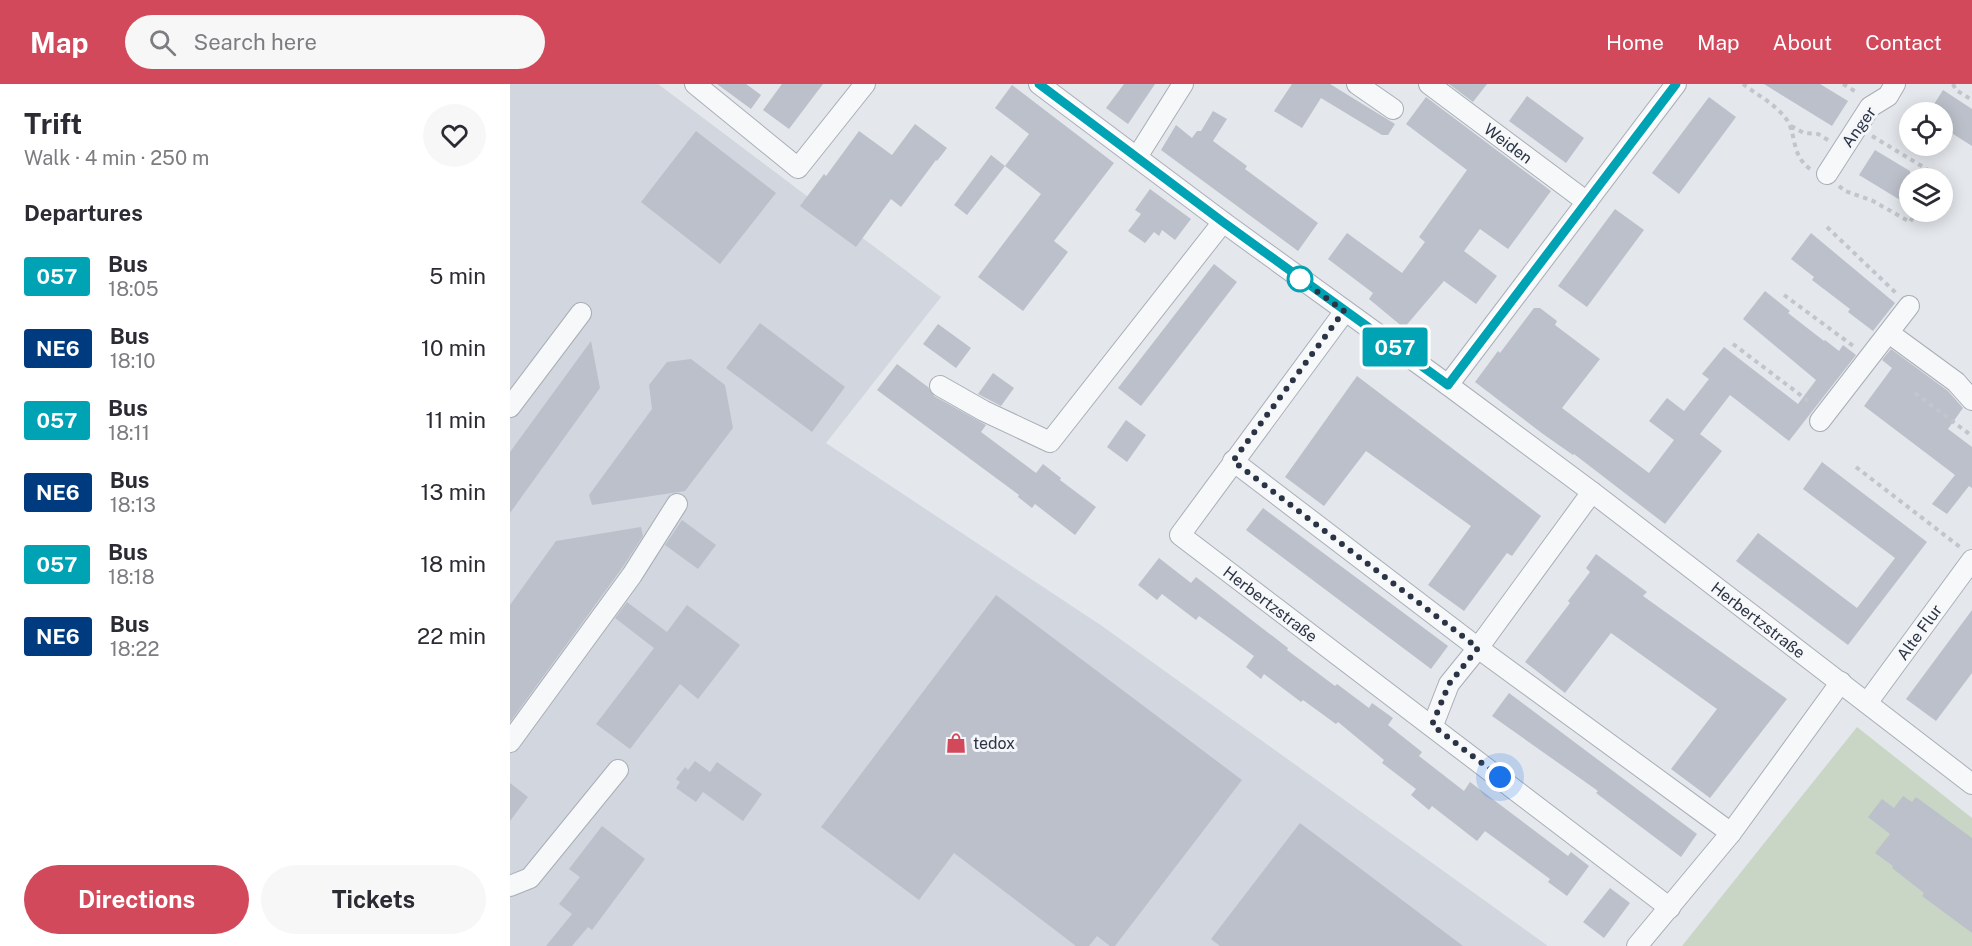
<!DOCTYPE html>
<html lang="en">
<head>
<meta charset="utf-8">
<style>
  :root { --surface:#fff; --page:#f7f7f7; --text:#2b2b33; --muted:#7c7c81; --accent:#d1495b }
  body { margin:0; font-family:"Public Sans",sans-serif; background:var(--page); color:var(--text); height:100vh; display:flex; flex-direction:column; font-size:22px; white-space:nowrap }
  * { box-sizing:border-box; margin:0 }
  p { font-size:20px; color:var(--muted) }
  .icon { flex:none; width:33px; height:33px; fill:none; stroke:currentColor; stroke-width:2; stroke-linecap:round; stroke-linejoin:round }
  .map { position:relative; flex:1; overflow:hidden }
  .panel { display:flex; flex-direction:column; background:var(--surface); width:510px }
  .panel>* { flex:none }
  .badge { padding:0 12px; border-radius:4px; font-size:21px; line-height:39px }
  .tools { position:absolute; left:1389px; top:18px; display:grid; gap:12px }
  .tools a { display:grid; place-items:center; width:54px; height:54px; border-radius:50%; background:var(--surface); box-shadow:0 3px 15px #0003; font-size:30px }
  .you { position:absolute; width:30px; height:30px; margin:-15px; border:4px solid #fff; border-radius:50%; background:#1a73e8; box-shadow:0 0 0 9px #1a73e833 }
  .map>.badge { position:absolute; translate:-50% -50%; box-shadow:0 0 0 3px #fff }
  h2 { padding:0 24px; font-size:22px; line-height:54px }
  .round { display:grid; place-items:center; flex:none; width:63px; height:63px; border-radius:32px; background:var(--page) }
  .headline { display:flex; align-items:center; justify-content:space-between; height:102px; padding:0 24px }
  h1 { font-size:28px; font-weight:700; line-height:45px }
  .button { display:flex; gap:12px; margin-top:auto; padding:12px 24px }
  .button a { flex:1; height:69px; border-radius:36px; background:var(--accent); color:#fff; font-size:24px; font-weight:700; line-height:69px; text-align:center }
  .button a+a { background:var(--page); color:var(--text) }
  ul { padding:0; list-style:none }
  li { display:flex; align-items:center; gap:18px; height:72px; padding:0 24px }
  li div { flex:1 }
  li b { display:block; font-size:22px }
  li em { font-style:normal }
  li .badge { min-width:66px; font-weight:700; text-align:center }
  header { display:flex; align-items:center; gap:36px; box-sizing:border-box; height:84px; padding:0 30px; background:var(--accent); color:#fff }
  header strong { font-size:28px }
  nav { display:flex; gap:33px; margin-inline-start:auto; font-size:21px }
  .search { width:420px; height:54px; background:var(--page); display:flex; align-items:center; gap:15px; box-sizing:border-box; padding:0 21px; border-radius:33px; color:var(--muted); font-size:22px }
  main { display:flex; flex:1; min-height:0 }
  .map>svg:first-child { display:block }
</style>
</head>
<body>
<header>
<strong>Map</strong>
<div class="search"><svg class="icon" aria-label="search" viewBox="0 0 24 24"><circle cx="10" cy="10" r="6"/><path d="M15 15l6 6"/></svg>Search here</div>
<nav><a>Home</a><a>Map</a><a>About</a><a>Contact</a></nav>
</header>
<main>
<section class="panel">
<div class="headline"><div><h1>Trift</h1><p>Walk · 4 min · 250 m</p></div><a class="round"><svg class="icon" aria-label="heart" viewBox="0 0 24 24"><path d="M12 20l-8-8c-3-5 5-10 8-4 3-6 11-1 8 4z"/></svg></a></div>
<h2>Departures</h2>
<ul>
<li><span class="badge" style="background:#00a3b4;color:#fff">057</span><div><b>Bus</b><p>18:05</p></div><em>5 min</em></li>
<li><span class="badge" style="background:#003b80;color:#fff">NE6</span><div><b>Bus</b><p>18:10</p></div><em>10 min</em></li>
<li><span class="badge" style="background:#00a3b4;color:#fff">057</span><div><b>Bus</b><p>18:11</p></div><em>11 min</em></li>
<li><span class="badge" style="background:#003b80;color:#fff">NE6</span><div><b>Bus</b><p>18:13</p></div><em>13 min</em></li>
<li><span class="badge" style="background:#00a3b4;color:#fff">057</span><div><b>Bus</b><p>18:18</p></div><em>18 min</em></li>
<li><span class="badge" style="background:#003b80;color:#fff">NE6</span><div><b>Bus</b><p>18:22</p></div><em>22 min</em></li>
</ul>
<div class="button"><a>Directions</a><a>Tickets</a></div>
</section>
<div class="map">
<svg width="1462" height="862" viewBox="0 0 1462 862">
  <rect width="100%" height="100%" fill="#e4e7ec"/>
  <path fill="#d2d6de" d="M 0,0 L 148,0 L 431,213 L 316,359 L 592,542 L 1038,862 L 0,862 Z"/>
  <path fill="#c9d6c5" d="M 1347,643 L 1462,734 L 1462,862 L 1172,862 Z"/>
  <path fill="#bbc0ca" d="M 207,0 L 236,0 L 251,11 L 241,25 Z
    M 272,0 L 313,0 L 279,45 L 253,26 Z
    M 614,0 L 645,0 L 618,40 L 596,24 Z
    M 782,0 L 820,0 L 885,40 L 878,51 L 872,51 L 811,14 L 792,44 L 764,27 Z
    M 939,0 L 977,0 L 963,18 Z
    M 1254,0 L 1310,0 L 1338,17 L 1322,42 Z
    M 502,1 L 604,79 L 544,157 L 558,168 L 513,227 L 468,193 L 531,110 L 495,82 L 519,50 L 485,24 Z
    M 1433,6 L 1462,25 L 1462,62 L 1432,43 L 1432,28 L 1419,28 Z
    M 1017,12 L 1074,54 L 1056,79 L 999,37 Z
    M 916,13 L 1041,107 L 998,165 L 970,145 L 954,167 L 987,192 L 966,220 L 934,197 L 894,244 L 859,215 L 863,209 L 818,175 L 837,149 L 892,189 L 915,158 L 909,153 L 957,86 L 896,40 Z
    M 1199,13 L 1226,33 L 1169,110 L 1142,89 Z
    M 703,27 L 717,35 L 703,57 L 737,82 L 735,85 L 808,139 L 788,167 L 651,66 L 666,41 L 682,54 L 687,47 L 691,47 Z
    M 405,40 L 437,64 L 427,77 L 426,76 L 391,123 L 381,115 L 346,163 L 290,122 L 314,90 L 316,92 L 349,47 L 382,71 Z
    M 186,47 L 266,109 L 210,180 L 131,118 Z
    M 1365,66 L 1400,87 L 1400,122 L 1349,91 Z
    M 481,71 L 495,82 L 457,131 L 444,121 Z
    M 640,105 L 681,135 L 665,156 L 652,146 L 649,152 L 644,148 L 635,159 L 618,147 L 631,130 L 625,126 Z
    M 1105,125 L 1134,146 L 1077,223 L 1048,202 Z
    M 1301,149 L 1385,219 L 1363,247 L 1338,228 L 1340,225 L 1302,196 L 1304,193 L 1281,175 Z
    M 704,180 L 727,198 L 631,322 L 608,304 Z
    M 1255,207 L 1280,227 L 1278,229 L 1314,257 L 1315,256 L 1329,267 L 1333,261 L 1346,271 L 1279,357 L 1220,311 L 1190,350 L 1212,367 L 1155,440 L 1064,370 L 1063,371 L 1033,350 L 965,298 L 988,267 L 990,269 L 1024,224 L 1030,224 L 1047,237 L 1045,241 L 1090,275 L 1052,324 L 1139,389 L 1164,356 L 1139,337 L 1157,314 L 1174,327 L 1199,295 L 1192,290 L 1214,263 L 1288,320 L 1306,296 L 1233,235 Z
    M 250,239 L 335,303 L 302,348 L 216,284 Z
    M 428,240 L 461,264 L 446,284 L 413,260 Z
    M 81,257 L 90,304 L 0,429 L 0,368 Z
    M 1381,265 L 1438,307 L 1453,324 L 1438,345 L 1462,363 L 1462,404 L 1459,402 L 1437,430 L 1422,420 L 1445,391 L 1354,322 L 1382,284 L 1372,276 Z
    M 181,275 L 215,301 L 223,344 L 175,407 L 82,421 L 79,411 L 142,325 L 139,301 L 157,278 Z
    M 387,280 L 418,303 L 424,312 L 476,341 L 471,348 L 526,389 L 533,380 L 551,394 L 550,396 L 586,423 L 565,451 L 525,420 L 522,424 L 508,413 L 509,411 L 367,306 Z
    M 483,289 L 504,304 L 491,322 L 468,310 Z
    M 847,292 L 1031,432 L 1002,472 L 997,469 L 954,527 L 918,501 L 961,442 L 856,367 L 814,422 L 775,393 Z
    M 616,336 L 636,351 L 617,378 L 597,363 Z
    M 1312,378 L 1417,458 L 1338,561 L 1226,477 L 1248,449 L 1347,524 L 1385,474 L 1293,405 Z
    M 753,424 L 938,562 L 921,585 L 736,446 Z
    M 172,436 L 206,461 L 188,485 L 155,461 Z
    M 131,443 L 133,452 L 112,484 L 0,638 L 0,521 L 46,457 Z
    M 1086,470 L 1137,508 L 1133,512 L 1277,615 L 1200,714 L 1161,685 L 1207,625 L 1101,549 L 1055,609 L 1015,578 L 1060,519 L 1058,517 L 1080,488 L 1076,484 Z
    M 649,474 L 681,499 L 686,493 L 778,564 L 777,566 L 825,602 L 827,600 L 859,624 L 862,619 L 883,634 L 878,641 L 912,668 L 909,672 L 954,707 L 960,698 L 1058,772 L 1061,768 L 1079,782 L 1057,812 L 1038,798 L 1040,795 L 975,747 L 967,757 L 922,722 L 919,726 L 901,711 L 906,705 L 872,679 L 874,676 L 828,638 L 826,640 L 793,616 L 791,618 L 754,590 L 751,595 L 736,583 L 744,572 L 689,532 L 686,536 L 652,510 L 647,516 L 628,501 Z
    M 486,511 L 732,696 L 605,862 L 600,862 L 587,852 L 579,862 L 566,862 L 444,769 L 409,816 L 311,743 Z
    M 117,518 L 157,548 L 177,521 L 230,561 L 188,615 L 170,600 L 120,665 L 86,640 L 144,564 L 105,534 Z
    M 1462,526 L 1462,589 L 1426,637 L 1396,615 Z
    M 999,609 L 1187,750 L 1171,773 L 1086,709 L 1088,707 L 982,632 Z
    M 185,677 L 200,688 L 207,678 L 252,710 L 233,737 L 193,708 L 186,718 L 166,704 L 170,698 L 166,695 L 175,683 L 178,686 Z
    M 0,699 L 18,713 L 0,737 Z
    M 1393,712 L 1402,718 L 1406,713 L 1462,754 L 1462,849 L 1412,812 L 1414,809 L 1382,784 L 1383,782 L 1365,769 L 1380,750 L 1358,733 L 1372,715 L 1384,724 Z
    M 790,739 L 953,862 L 710,862 L 701,855 Z
    M 92,742 L 135,775 L 82,846 L 78,843 L 62,862 L 36,862 L 62,830 L 49,820 L 70,793 L 59,785 Z
    M 1100,804 L 1120,819 L 1094,854 L 1073,838 Z"/>
  <g fill="none" stroke-linecap="round" stroke-linejoin="round">
    <g stroke="#a9aeb7" stroke-width="22">
      <g id="minor">
        <path d="M 185,0 L 288,84 L 355,0"/>
        <path id="s1" d="M 529,0 L 713,138 L 938,301 L 1082,408 L 1462,700"/>
        <path d="M 847,0 L 883,25"/>
        <path id="s2" d="M 919,0 L 1077,118"/>
        <path d="M 627,73 L 673,0"/>
        <path d="M 1317,90 L 1360,23 L 1378,12 L 1385,0"/>
        <path id="s3" d="M 835,227 L 670,451 L 1160,824"/>
        <path d="M 1379,249 L 1446,298 L 1462,316"/>
        <path d="M 938,301 L 1166,0"/>
        <path d="M 430,302 L 474,327 L 540,358 L 713,138"/>
        <path d="M 0,323 L 71,229"/>
        <path d="M 1310,337 L 1399,222"/>
        <path d="M 723,377 L 968,564 L 1221,749"/>
        <path id="s4" d="M 1357,619 L 1462,476"/>
        <path d="M 923,641 L 939,600 L 968,564 L 1082,408"/>
        <path d="M 0,658 L 122,491 L 167,420"/>
        <path d="M 0,802 L 20,794 L 108,686"/>
        <path d="M 1127,862 L 1221,749 L 1331,598"/>
      </g>
    </g>
    <path stroke="#c2c5cb" stroke-width="4" stroke-dasharray="4.5 4.5" stroke-linecap="butt" d="M 1233,0 C 1246,10 1263,19 1274,32 C 1288,48 1279,69 1300,85
      M 1333,0 L 1348,9
      M 1443,0 L 1446,6 L 1462,16
      M 1281,42 L 1294,49 L 1308,50 L 1318,56
      M 1362,52 L 1428,92 L 1426,94
      M 1329,102 L 1335,107 L 1363,117 L 1400,138 L 1406,128
      M 1317,143 L 1386,209
      M 1274,211 L 1346,264
      M 1223,260 L 1301,319
      M 1405,309 L 1462,352
      M 1346,383 L 1450,463"/>
    <use href="#minor" stroke="#f7f8fa" stroke-width="20"/>
  </g>
  <g fill="none" stroke-linecap="round" stroke-linejoin="round">
    <g stroke="#fff" stroke-width="14">
      <path id="line" d="M 529,0 L 713,138 L 938,301 L 1166,0"/>
    </g>
    <use href="#line" stroke="#00a3b4" stroke-width="9"/>
    <path stroke="#2b3445" stroke-width="6" stroke-dasharray="0 10.8" d="M 790,195 L 834,227 L 723,377 L 968,564 L 939,600 L 922,641 L 990,693"/>
  </g>
  <defs>
    <g id="shop-bare" transform="scale(1.62)"><path d="M-5-2.5h2.3a2.7 3.5 0 0 1 5.4 0H5L5.5 6h-11ZM-1.5-2.5h3a1.5 2.3 0 0 0-3 0Z" fill="#d1495b" stroke="#f4f6f9" stroke-width="2.5" paint-order="stroke"/></g>
  </defs>
  <g fill-rule="evenodd">
    <use href="#shop-bare" x="446" y="659"/>
  </g>
  <circle fill="#fff" stroke="#00a3b4" stroke-width="3" cx="790" cy="195" r="12"/>
  <g text-anchor="middle" dominant-baseline="central" stroke-width="6" stroke-linejoin="round" paint-order="stroke">
    <g font-size="16" fill="#2b3445" stroke="#f4f6f9">
      <text transform="translate(1349 43) rotate(-54)">Anger</text>
      <text stroke="none"><textPath href="#s2" startOffset="99">Weiden</textPath></text>
      <text stroke="none"><textPath href="#s3" startOffset="392">Herbertzstraße</textPath></text>
      <text stroke="none"><textPath href="#s1" startOffset="897">Herbertzstraße</textPath></text>
      <text stroke="none"><textPath href="#s4" startOffset="88">Alte Flur</textPath></text>
    </g>
    <g font-size="16" fill="#2b3445" stroke="#f4f6f9" text-anchor="start">
      <text x="463" y="659">tedox</text>
    </g>
  </g>
</svg>
<div class="tools">
<a><svg class="icon" aria-label="locate" viewBox="0 0 24 24"><circle cx="12" cy="12" r="6"/><path d="M12 2v4M12 18v4M2 12h4M18 12h4"/></svg></a>
<a><svg class="icon" aria-label="layers" viewBox="0 0 24 24"><path d="M12 4l9 5-9 5-9-5zM3 14l9 5 9-5"/></svg></a>
</div>
<div class="you" style="left:990px;top:693px"></div>
<b class="badge" style="left:885px;top:263px;background:#00a3b4;color:#fff">057</b>
</div>
</main>
</body>
</html>
